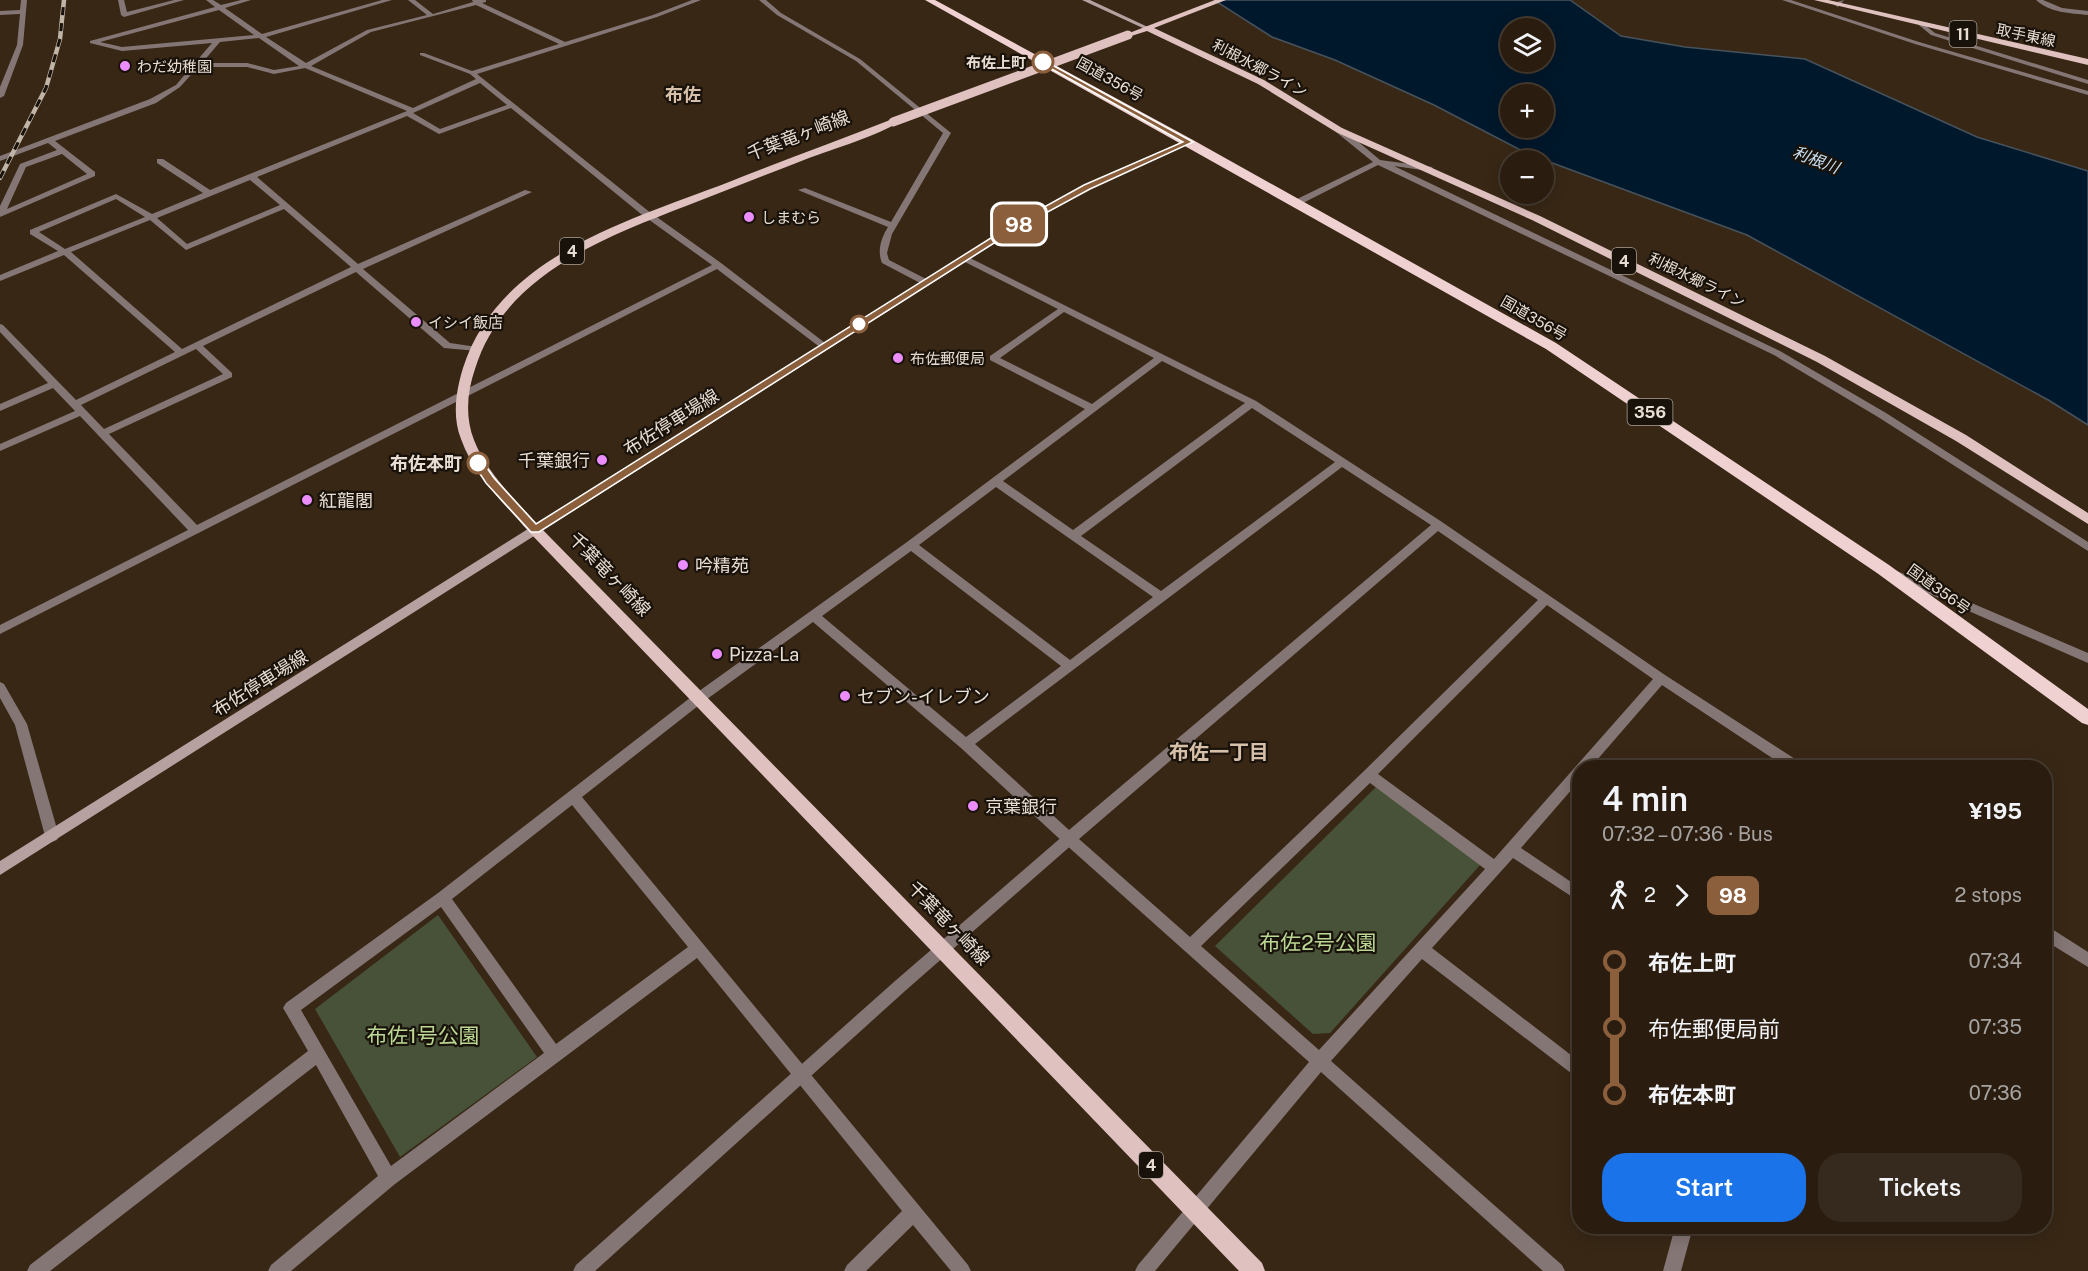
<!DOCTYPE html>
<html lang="en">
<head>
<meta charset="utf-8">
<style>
  :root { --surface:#2a1d10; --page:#362a1e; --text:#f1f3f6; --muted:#a5a29f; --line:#463b30; --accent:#1a73e8 }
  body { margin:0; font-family:"Public Sans","Noto Sans JP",sans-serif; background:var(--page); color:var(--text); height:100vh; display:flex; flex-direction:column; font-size:22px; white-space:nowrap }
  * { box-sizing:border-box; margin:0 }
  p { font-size:20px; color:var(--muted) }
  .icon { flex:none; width:33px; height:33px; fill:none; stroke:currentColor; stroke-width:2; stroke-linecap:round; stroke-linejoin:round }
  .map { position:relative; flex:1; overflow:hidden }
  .side { position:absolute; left:1572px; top:760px; width:480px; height:474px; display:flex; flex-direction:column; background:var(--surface); border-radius:24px; box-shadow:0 3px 15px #0003,0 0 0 2px var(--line) }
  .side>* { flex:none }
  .badge { padding:0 12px; border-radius:9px; font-size:21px; line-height:39px }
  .fabs { position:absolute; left:1500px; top:18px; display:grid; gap:12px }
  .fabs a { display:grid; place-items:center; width:54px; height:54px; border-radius:50%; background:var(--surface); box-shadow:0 3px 15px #0003,0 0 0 2px var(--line); font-size:30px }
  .map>.badge { position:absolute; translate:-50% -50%; box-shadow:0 0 0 3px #fff }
  .legs { display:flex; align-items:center; gap:9px; height:66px; padding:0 30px; font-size:20px }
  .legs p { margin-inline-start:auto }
  .head { display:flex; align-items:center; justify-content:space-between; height:102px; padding:0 30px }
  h1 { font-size:33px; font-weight:600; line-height:45px }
  .cta { display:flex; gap:12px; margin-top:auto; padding:12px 30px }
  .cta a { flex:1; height:69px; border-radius:24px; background:var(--accent); color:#fff; font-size:24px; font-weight:600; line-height:69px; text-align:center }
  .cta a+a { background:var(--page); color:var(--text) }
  ul { padding:0 30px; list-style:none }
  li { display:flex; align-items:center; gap:21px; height:66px; font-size:22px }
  li i { display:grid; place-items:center; width:9px; height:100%; margin:0 8px; background:currentColor }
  li i::after { content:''; width:15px; height:15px; margin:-8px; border:4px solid; border-radius:50%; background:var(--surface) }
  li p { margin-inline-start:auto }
  li:first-child i { background:linear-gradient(#0000 50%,currentColor 0) }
  li:last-child i { background:linear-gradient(currentColor 50%,#0000 0) }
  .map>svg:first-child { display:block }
</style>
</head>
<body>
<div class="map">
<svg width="2088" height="1271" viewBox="0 0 2088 1271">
  <rect width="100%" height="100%" fill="#382715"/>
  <path fill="#475239" d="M 1376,787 L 1481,864 L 1330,1033 L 1313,1034 L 1215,946 Z
    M 438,915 L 537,1057 L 400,1157 L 315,1009 Z"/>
  <path fill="#00182b" stroke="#46535d" stroke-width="1.5" fill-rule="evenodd" d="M 1214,0 L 1570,0 L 1621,36 L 1685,47 L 1805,59 L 1977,137 L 2088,171 L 2088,425 L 2050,401 L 1747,235 L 1528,154 L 1434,105 L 1335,60 L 1272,37 ZM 1510,28 L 1544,28 L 1544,62 L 1510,62 ZM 1510,94 L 1544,94 L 1544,128 L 1510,128 Z"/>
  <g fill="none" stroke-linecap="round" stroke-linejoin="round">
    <path fill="#847675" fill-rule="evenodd" d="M 21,0 L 27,0 L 23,45 L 4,96 L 0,98 L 0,87 L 17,45 L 20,14 L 0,15 L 0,11 L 20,10 Z
      M 118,0 L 124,0 L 127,12 L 174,0 L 184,0 L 124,17 L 121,15 Z
      M 206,0 L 213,0 L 221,5 L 241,0 L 251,0 L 225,8 L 262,34 L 382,0 L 392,0 L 266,37 L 306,63 L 367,30 L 427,15 L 408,0 L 415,0 L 433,14 L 473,2 L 472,0 L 486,0 L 486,2 L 482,3 L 565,42 L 653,15 L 692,0 L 701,0 L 657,17 L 477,74 L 647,210 L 721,263 L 829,346 L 827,348 L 821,348 L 717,269 L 0,634 L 0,625 L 188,530 L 80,416 L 0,451 L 0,444 L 75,411 L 53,388 L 0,411 L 0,404 L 48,383 L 0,332 L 0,324 L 3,325 L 76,400 L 175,352 L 64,255 L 0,281 L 0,275 L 58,251 L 30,234 L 30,230 L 116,194 L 152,214 L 203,193 L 157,163 L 157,159 L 163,159 L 210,190 L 407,111 L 305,68 L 274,74 L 247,67 L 198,67 L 180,87 L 156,103 L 55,141 L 95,172 L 95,176 L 0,217 L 0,206 L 20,164 L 57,150 L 48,143 L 0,161 L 0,156 L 150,99 L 176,85 L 212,43 L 122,51 L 90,43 L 90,41 L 215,7 ZM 476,5 L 559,44 L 472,71 L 424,53 L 420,53 L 420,55 L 470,74 L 476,79 L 413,108 L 311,66 L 371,32 ZM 219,10 L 254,35 L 122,47 L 100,42 ZM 259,38 L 299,66 L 274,70 L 247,63 L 202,63 L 220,42 ZM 480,83 L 507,105 L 440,129 L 413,113 ZM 511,108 L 641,214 L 712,265 L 197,525 L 109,434 L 232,377 L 232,373 L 203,346 L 356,272 L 444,348 L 477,351 L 477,347 L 450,343 L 363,269 L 532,192 L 525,190 L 358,264 L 257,177 L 407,116 L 439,134 ZM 62,154 L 87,174 L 7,209 L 26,167 ZM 250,180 L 280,205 L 187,244 L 157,218 ZM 116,199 L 145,217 L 65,249 L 39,232 ZM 284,209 L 351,267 L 182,349 L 71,252 L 150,220 L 186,250 ZM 196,349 L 223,374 L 104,429 L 81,405 Z
      M 759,0 L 766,0 L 781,13 L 860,59 L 951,133 L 892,234 L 887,253 L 889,260 L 928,280 L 928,284 L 922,284 L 882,263 C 877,251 881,238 888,227 L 798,190 L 805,188 L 891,222 L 943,133 L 856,61 L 777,15 Z
      M 1782,0 L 1791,0 L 1919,42 L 2088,91 L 2088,95 L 1915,44 Z
      M 1827,0 L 1837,2 L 1844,0 L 1838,7 Z
      M 2036,0 L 2043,0 L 2062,8 L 2088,11 L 2088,15 C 2070,13 2050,13 2036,0 Z
      M 1922,23 L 1935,33 L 2088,80 L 2088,84 L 1931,35 L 1920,26 L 1919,25 Z
      M 1336,128 L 1342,128 L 1380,160 L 1432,167 L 1433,169 L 1429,171 L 1394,166 L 1780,351 L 1886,413 L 2088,542 L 2088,551 L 1878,417 L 1774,355 L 1378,165 L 1299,205 L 1293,205 L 1293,201 L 1373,162 L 1336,132 Z
      M 964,255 L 1256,401 L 1442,522 L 1665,675 L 1803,764 L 1805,768 L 1787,768 L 1662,685 L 1590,768 L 1580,768 L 1580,780 L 1521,848 L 1580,888 L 1580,902 L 1513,858 L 1432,948 L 1580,1062 L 1580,1080 L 1422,959 L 1331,1061 L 1562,1265 L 1565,1271 L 1543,1271 L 1321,1072 L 1155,1271 L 1135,1271 L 1138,1265 L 1309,1062 L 1064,843 L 961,748 L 813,622 L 703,702 L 582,797 L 968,1265 L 971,1271 L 951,1271 L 913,1225 L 866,1271 L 844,1271 L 847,1265 L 902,1211 L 697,958 L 395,1184 L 291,1271 L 268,1271 L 271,1265 L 378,1176 L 316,1065 L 50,1271 L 27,1271 L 30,1265 L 308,1051 L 286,1013 L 283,1008 L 286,1003 L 438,893 L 695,694 L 907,542 L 1085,409 L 990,360 L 990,356 L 1058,309 L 961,260 L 960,258 ZM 1064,312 L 1154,358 L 1092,404 L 1000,358 ZM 1162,361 L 1245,403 L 1073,530 L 1003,481 ZM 1252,408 L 1335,462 L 1161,591 L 1081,536 ZM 1342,467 L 1431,525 L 1069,830 L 975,744 ZM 996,487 L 1153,597 L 1070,660 L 919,545 ZM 1438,531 L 1538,600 L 1364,771 L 1190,937 L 1079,839 ZM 911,551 L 1061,666 L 966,737 L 822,616 ZM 1547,605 L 1653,679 L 1494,859 L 1378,774 ZM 1370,783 L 1485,869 L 1319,1050 L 1201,946 ZM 572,805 L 688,947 L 556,1044 L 452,899 ZM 441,907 L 544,1053 L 391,1166 L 301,1010 Z
      M 1897,571 L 2088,653 L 2088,663 L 1893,578 L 1891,575 L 1893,572 Z
      M 0,682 L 4,684 L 27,724 L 59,836 L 57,840 L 52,842 L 47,840 L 45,836 L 15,725 L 0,698 Z
      M 2044,924 L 2088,952 L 2088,967 L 2044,940 Z
      M 1675,1227 L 1693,1227 L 1681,1271 L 1663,1271 Z"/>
    <path fill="#847675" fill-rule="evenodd" d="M 1069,833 L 1074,835 L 1076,839 L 1074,843 L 905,991 L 595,1271 L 573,1271 L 576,1265 L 895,981 L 1064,835 Z"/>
    <path fill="#b7a1a0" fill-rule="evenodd" d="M 1082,0 L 1090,0 L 1150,28 L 1145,29 Z
      M 1186,140 L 1193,142 L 1090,189 L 1016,230 L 0,875 L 0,861 L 1010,226 L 1084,185 Z"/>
    <path fill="#dfc1c0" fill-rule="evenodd" d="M 1215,0 L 1226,0 L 1154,28 L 1264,80 L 1342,128 L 1540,216 L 1825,356 L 1966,435 L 2088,513 L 2088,524 L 1956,441 L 1817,362 L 1532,220 L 1336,132 L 1258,84 L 1147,31 L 1128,37 L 1124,35 Z
      M 1814,0 L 1828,0 L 2088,59 L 2088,65 Z
      M 890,120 L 898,122 C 883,134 830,150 809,158 C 768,174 727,190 686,206 C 603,238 504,275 475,369 C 467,392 465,417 474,440 C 487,474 516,500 540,527 L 1262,1263 L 1265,1271 L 1239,1271 L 530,533 C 505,504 474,476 461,439 C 452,416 456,391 463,368 C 499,255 631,220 729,182 C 782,161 836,141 890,120 Z"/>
    <path fill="#eed1d0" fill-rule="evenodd" d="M 925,0 L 935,0 L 1193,140 L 1556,343 L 1889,565 L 2088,709 L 2088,725 L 2082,723 L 1877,573 L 1546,349 Z"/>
    <g stroke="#c1b5a8" stroke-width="4.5">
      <path id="rail" d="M 0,178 L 46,88 L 60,39 L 64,0"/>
    </g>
    <use href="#rail" stroke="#19120a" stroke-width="3" stroke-dasharray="8" stroke-linecap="butt"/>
    <path stroke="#dfc1c0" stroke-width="9" d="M 893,122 L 1128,35"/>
  </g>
  <path fill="#8b5e3c" stroke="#fff" stroke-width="1.5" d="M 1043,60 L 1193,142 L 1090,189 L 1016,229 L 539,532 L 531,532 L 486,483 L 473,463 L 475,461 L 482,461 L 494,478 L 536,524 L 1010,226 L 1084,185 L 1183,142 L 1041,63 Z"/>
  <g fill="#fff" stroke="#8b5e3c" stroke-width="3">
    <circle cx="1043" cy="62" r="10"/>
    <circle cx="859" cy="324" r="8"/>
    <circle cx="478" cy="463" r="10"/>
  </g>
  <g fill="#eb8dfc" stroke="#19120a" stroke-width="2">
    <circle cx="125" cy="66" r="6"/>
    <circle cx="749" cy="217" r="6"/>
    <circle cx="416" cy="322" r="6"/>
    <circle cx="898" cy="358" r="6"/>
    <circle cx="602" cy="460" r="6"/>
    <circle cx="307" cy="500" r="6"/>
    <circle cx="683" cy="565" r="6"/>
    <circle cx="717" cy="654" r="6"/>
    <circle cx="845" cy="696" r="6"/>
    <circle cx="973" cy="806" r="6"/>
  </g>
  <g text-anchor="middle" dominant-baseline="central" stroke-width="4.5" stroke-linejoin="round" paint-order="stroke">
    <g font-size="15" fill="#e8ddd2" stroke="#19120a">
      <text transform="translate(2026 35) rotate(12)">取手東線</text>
      <text transform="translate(1260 68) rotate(28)">利根水郷ライン</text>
      <text transform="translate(1110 79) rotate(29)">国道356号</text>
      <text transform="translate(1697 280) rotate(26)">利根水郷ライン</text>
      <text transform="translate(1534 318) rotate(30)">国道356号</text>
      <text transform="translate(1939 589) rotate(36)">国道356号</text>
    </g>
    <g font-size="15" font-weight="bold" fill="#e8ddd2" stroke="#19120a" text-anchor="end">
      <text x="1026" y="62">布佐上町</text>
    </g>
    <g font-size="15" fill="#e8ddd2" stroke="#19120a" text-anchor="start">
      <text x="137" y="66">わだ幼稚園</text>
      <text x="761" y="217">しまむら</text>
      <text x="428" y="322">イシイ飯店</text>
      <text x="910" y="358">布佐郵便局</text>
    </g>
    <g fill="#19120a" stroke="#aaa096" stroke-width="1.5">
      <rect x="1949.5" y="21" width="27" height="26" rx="4.5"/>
      <rect x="560" y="238" width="24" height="26" rx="4.5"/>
      <rect x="1612" y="248" width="24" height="26" rx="4.5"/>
      <rect x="1627.5" y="399" width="45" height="26" rx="4.5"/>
      <rect x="1139" y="1152" width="24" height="26" rx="4.5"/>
    </g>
    <g font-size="16" font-weight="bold" fill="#e8ddd2">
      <text x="1963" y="34">11</text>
      <text x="572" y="251">4</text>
      <text x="1624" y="261">4</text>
      <text x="1650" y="412">356</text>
      <text x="1151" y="1165">4</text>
    </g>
    <g font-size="16" font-style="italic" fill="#c8e1f4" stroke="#19120a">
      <text transform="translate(1816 160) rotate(21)">利根川</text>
    </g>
    <g font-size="18" font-weight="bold" fill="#d6c0aa" stroke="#19120a">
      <text x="683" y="94">布佐</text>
    </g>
    <g font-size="18" fill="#e8ddd2" stroke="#19120a">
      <text transform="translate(798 135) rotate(-21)">千葉竜ヶ崎線</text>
      <text transform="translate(671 422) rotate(-32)">布佐停車場線</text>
      <text transform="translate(610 574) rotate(46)">千葉竜ヶ崎線</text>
      <text transform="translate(260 683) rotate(-32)">布佐停車場線</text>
      <text transform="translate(949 923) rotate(46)">千葉竜ヶ崎線</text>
    </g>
    <g font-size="18" fill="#e8ddd2" stroke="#19120a" text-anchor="start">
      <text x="590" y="460" text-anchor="end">千葉銀行</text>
      <text x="319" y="500">紅龍閣</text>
      <text x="695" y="565">吟精苑</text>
      <text x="729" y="654">Pizza-La</text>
      <text x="857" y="696">セブン-イレブン</text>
      <text x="985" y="806">京葉銀行</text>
    </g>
    <g font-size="18" font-weight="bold" fill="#e8ddd2" stroke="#19120a" text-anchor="end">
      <text x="462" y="463">布佐本町</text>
    </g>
    <g font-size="20" font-weight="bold" fill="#d6c0aa" stroke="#19120a">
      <text x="1219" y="752">布佐一丁目</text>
    </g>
    <g font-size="21" fill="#bad793" stroke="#19120a">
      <text x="1318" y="942">布佐2号公園</text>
      <text x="423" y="1035">布佐1号公園</text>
    </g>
  </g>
</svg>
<div class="fabs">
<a><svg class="icon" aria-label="layers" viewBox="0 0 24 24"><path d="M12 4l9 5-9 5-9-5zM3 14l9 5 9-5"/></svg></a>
<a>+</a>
<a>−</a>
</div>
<b class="badge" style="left:1019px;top:224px;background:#8b5e3c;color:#fff">98</b>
<section class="side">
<div class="head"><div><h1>4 min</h1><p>07:32 – 07:36 · Bus</p></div><b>¥195</b></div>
<div class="legs"><svg class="icon" aria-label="walk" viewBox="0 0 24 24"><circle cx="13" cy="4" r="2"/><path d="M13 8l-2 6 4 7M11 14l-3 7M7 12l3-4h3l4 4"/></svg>2<svg class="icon" aria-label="forward" viewBox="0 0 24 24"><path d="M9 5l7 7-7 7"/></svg><b class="badge" style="background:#8b5e3c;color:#fff">98</b><p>2 stops</p></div>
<ul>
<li><i style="color:#8b5e3c"></i><b>布佐上町</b><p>07:34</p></li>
<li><i style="color:#8b5e3c"></i><span>布佐郵便局前</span><p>07:35</p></li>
<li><i style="color:#8b5e3c"></i><b>布佐本町</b><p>07:36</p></li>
</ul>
<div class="cta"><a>Start</a><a>Tickets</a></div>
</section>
</div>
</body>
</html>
